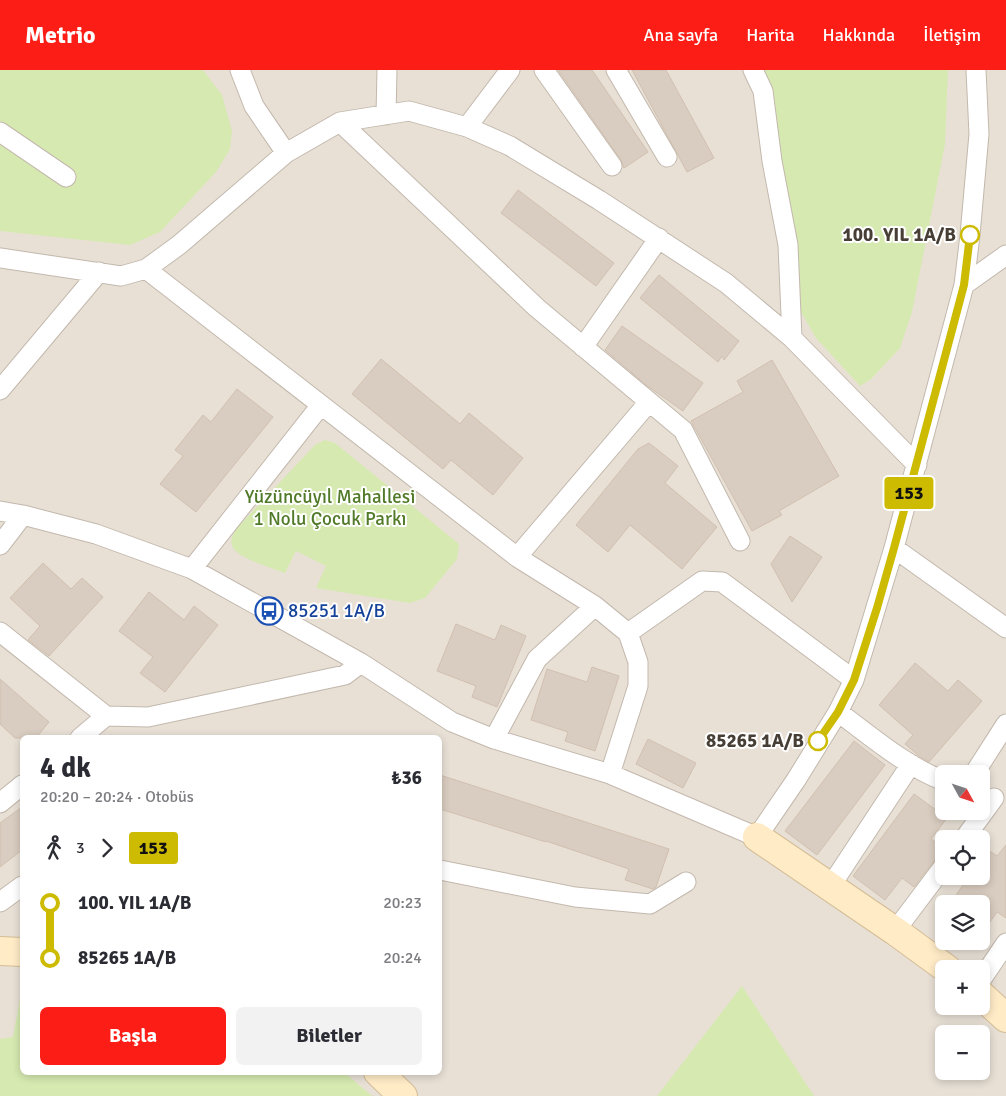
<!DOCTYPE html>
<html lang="tr">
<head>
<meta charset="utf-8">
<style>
  :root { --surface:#fff; --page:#f2f2f3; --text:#2b2b33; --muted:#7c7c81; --accent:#fc1e16 }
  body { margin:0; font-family:Signika,sans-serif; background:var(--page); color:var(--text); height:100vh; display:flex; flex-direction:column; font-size:19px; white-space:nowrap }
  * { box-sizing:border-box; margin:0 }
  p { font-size:16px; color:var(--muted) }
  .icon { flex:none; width:28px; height:28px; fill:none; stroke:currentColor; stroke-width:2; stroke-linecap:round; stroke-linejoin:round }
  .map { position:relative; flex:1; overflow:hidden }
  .panel { position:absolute; left:20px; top:665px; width:422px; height:340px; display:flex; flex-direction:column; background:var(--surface); border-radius:8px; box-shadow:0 2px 8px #0003 }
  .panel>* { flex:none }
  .badge { padding:0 10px; border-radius:4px; font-size:18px; line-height:32px }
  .needle { width:32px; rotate:130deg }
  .tools { position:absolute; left:935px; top:695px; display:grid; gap:10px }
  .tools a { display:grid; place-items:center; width:55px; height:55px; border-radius:8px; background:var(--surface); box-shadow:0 2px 8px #0003; font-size:25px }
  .map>.badge { position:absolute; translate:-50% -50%; box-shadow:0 0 0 2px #fff }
  .legs { display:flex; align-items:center; gap:8px; height:55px; padding:0 20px; font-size:16px }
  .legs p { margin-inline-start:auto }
  .overview { display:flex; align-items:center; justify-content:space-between; height:85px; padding:0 20px }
  h1 { font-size:28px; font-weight:700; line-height:38px }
  .cta { display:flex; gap:10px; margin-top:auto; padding:10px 20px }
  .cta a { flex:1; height:58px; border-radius:8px; background:var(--accent); color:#fff; font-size:20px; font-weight:700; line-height:58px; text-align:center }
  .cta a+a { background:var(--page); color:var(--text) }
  ul { padding:0 20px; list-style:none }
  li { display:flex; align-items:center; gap:18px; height:55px; font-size:19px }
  li i { display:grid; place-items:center; width:8px; height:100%; margin:0 6px; background:currentColor }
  li i::after { content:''; width:12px; height:12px; margin:-6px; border:4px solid; border-radius:50%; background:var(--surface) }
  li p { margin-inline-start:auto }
  li:first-child i { background:linear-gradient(#0000 50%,currentColor 0) }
  li:last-child i { background:linear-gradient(currentColor 50%,#0000 0) }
  header { display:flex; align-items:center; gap:30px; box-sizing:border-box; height:70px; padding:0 25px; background:var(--accent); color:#fff }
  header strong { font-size:24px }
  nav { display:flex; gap:28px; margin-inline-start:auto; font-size:18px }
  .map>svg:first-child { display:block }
</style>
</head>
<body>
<header>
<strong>Metrio</strong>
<nav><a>Ana sayfa</a><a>Harita</a><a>Hakkında</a><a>İletişim</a></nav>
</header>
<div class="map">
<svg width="1006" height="1026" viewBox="0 0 1006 1026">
  <rect width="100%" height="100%" fill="#f4efe7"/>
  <path fill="#e8e0d5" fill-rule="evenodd" d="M 0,0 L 1006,0 L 1006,1026 L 0,1026 ZM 22,668 L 440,668 L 440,1002 L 22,1002 ZM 944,704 L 981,704 L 981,741 L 944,741 ZM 944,769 L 981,769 L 981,806 L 944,806 ZM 944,834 L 981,834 L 981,871 L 944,871 ZM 944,899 L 981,899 L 981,936 L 944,936 ZM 944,964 L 981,964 L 981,1001 L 944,1001 Z"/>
  <path fill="#d6e9b0" d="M 0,0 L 203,0 L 222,25 L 232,61 L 230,79 L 216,102 L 160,162 L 130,175 L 0,161 Z
    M 750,0 L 948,0 L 945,74 L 912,242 L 900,278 L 871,309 L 860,316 L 816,268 L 797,235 L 779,182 Z
    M 325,370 L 335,373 L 459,474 L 457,489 L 425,528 L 410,533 L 316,518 L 326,496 L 296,481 L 285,503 C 273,498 241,489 234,479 C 229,473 232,467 235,460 L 315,375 Z
    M 742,916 L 814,1026 L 657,1026 Z
    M 22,918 L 22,1002 L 345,1003 L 372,1026 L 0,1026 L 0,969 L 13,967 Z"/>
  <path fill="#d9ccc0" stroke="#d1c0b0" d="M 558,0 L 592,0 L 648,82 L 624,98 L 621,90 Z
    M 632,0 L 666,0 L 714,88 L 687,102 Z
    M 518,120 L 614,193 L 596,216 L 501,143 Z
    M 659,205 L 739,271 L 724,290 L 722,286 L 718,292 L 640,228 Z
    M 622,256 L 703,313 L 683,341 L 646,315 L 605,280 Z
    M 381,289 L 460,354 L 469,343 L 523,388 L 493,425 L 451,390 L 443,399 L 352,324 Z
    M 772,290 L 839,406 L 779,441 L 782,445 L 752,461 L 691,351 L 743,322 L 737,311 Z
    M 237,319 L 273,347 L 196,442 L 160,414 L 183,386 L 175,380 L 203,345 L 211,352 Z
    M 649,373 L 678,396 L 665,413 L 717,457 L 682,499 L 630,455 L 608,482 L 576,455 L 638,379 Z
    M 790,466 L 822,487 L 792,532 L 771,494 Z
    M 43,493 L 71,519 L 82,508 L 103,527 L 49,586 L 28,570 L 40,556 L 10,528 Z
    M 149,522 L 184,550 L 194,536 L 218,555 L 165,622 L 140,603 L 153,587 L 119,561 Z
    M 456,554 L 495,570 L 501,555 L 526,566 L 497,637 L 472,627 L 476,616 L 437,601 Z
    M 915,593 L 948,621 L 958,610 L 982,631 L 929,692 L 919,686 L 905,674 L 913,665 L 879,635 Z
    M 592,597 L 619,606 L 595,681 L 565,671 L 568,662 L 531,650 L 547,599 L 587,612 Z
    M 0,609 L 49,652 L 36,668 L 15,668 L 0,654 Z
    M 648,669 L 696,693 L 683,718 L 636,694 Z
    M 854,671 L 885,695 L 817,785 L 785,761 Z
    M 440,705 L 669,779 L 656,817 L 653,819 L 625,810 L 629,799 L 546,771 L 546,772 L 440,739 Z
    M 914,724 L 947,748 L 931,769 L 944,778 L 914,817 L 902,808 L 885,830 L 853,806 Z
    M 22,737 L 22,780 L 0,797 L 0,753 Z
    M 981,775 L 997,786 L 1006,775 L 1006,848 L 997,842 L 981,865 L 981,834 L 950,834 L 969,806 L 981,806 Z"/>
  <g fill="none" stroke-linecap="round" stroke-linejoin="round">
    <g stroke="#c3b8ad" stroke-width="21">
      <path id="street" d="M 240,0 L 254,36 L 286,83
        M 544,0 L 612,96
        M 616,0 L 667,87
        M 753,0 L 763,21 L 772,91 L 788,175 L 792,268
        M 386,45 L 387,0
        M 340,52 L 537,238 L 683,360 L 740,471
        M 467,57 L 510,0
        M 0,62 L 66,107
        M 0,188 L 121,206 L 146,199 L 179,175 L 286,83 L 340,52 L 409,41 L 467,57 L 510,76 L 599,130 L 726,213 L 792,268 L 917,395
        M 146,199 L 517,487 L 595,536 L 628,563 L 638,592 L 638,616 L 610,704
        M 964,215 L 1006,185
        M 583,277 L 659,168
        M 0,320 L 99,202
        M 0,441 L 23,445 L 96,464 L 192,499 L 361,593 L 452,652 L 494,669 L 610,704 L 757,767 L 796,710 L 838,642 L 854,610 L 894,478 L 964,215 L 970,165 L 979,64 L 976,0
        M 0,475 L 23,445
        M 894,478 L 1006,558
        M 517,487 L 649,332
        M 192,499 L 321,335
        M 0,562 L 106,646 L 148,647 L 345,605 L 361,593
        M 628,563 L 702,511 L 722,512 L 854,610
        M 838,642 C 871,666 905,696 944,711
        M 80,668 L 106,646
        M 494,669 L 537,589 L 595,536
        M 974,704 L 1006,654
        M 0,733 L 22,715
        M 964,769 L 994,728
        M 440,800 L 575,827 L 650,834 L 686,812
        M 830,817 L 911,694
        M 0,832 L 22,816
        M 895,861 L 944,796
        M 981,910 L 1006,873"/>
    </g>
    <g stroke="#d4bd97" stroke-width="30">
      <path id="secondary" d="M 757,767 L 895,861 L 947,899
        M 0,881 L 22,882
        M 981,925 L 1006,948
        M 378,1002 L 403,1026"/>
    </g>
    <use href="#street" stroke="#fff" stroke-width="19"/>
    <use href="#secondary" stroke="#ffebc6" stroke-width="28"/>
  </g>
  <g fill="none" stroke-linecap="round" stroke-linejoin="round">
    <g stroke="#fff" stroke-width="11">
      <path id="line-1" d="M 818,671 L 838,642 L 854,610 L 877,538 L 894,478 L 964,215 L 970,165"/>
    </g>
    <use href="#line-1" stroke="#cb0" stroke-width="8"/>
  </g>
  <defs>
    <g id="bus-ring" transform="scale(1.4375)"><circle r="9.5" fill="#fff" stroke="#1a4fb4" stroke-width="1.5"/><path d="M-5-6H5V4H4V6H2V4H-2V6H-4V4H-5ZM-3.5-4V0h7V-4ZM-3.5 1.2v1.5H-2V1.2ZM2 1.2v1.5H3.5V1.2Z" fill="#1a4fb4"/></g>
  </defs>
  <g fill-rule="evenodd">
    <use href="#bus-ring" x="269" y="541"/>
  </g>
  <g fill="#fff" stroke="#cb0" stroke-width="2.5">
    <circle cx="970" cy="165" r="9"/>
    <circle cx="818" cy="671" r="9"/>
  </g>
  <g text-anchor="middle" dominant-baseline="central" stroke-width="4" stroke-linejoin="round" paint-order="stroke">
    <g font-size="19" font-weight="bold" fill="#473f36" stroke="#fff" text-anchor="end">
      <text x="956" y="165">100. YIL 1A/B</text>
      <text x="804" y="671">85265 1A/B</text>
    </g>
    <g font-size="19" fill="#517a28" stroke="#fff">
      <text x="330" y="427">Yüzüncüyıl Mahallesi<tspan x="330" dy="22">1 Nolu Çocuk Parkı</tspan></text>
    </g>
    <g font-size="19" fill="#164399" stroke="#fff" text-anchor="start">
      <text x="288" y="541">85251 1A/B</text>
    </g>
  </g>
</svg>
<div class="tools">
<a><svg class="needle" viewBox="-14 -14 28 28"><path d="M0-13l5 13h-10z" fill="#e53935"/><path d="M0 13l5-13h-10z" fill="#7c7c81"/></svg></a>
<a><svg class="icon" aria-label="locate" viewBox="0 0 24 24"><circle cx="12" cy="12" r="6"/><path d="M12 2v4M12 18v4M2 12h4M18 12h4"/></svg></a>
<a><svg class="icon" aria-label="layers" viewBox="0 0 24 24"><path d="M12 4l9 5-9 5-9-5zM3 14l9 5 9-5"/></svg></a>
<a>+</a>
<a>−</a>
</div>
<b class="badge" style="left:909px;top:423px;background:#cb0;color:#111">153</b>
<section class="panel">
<div class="overview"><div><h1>4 dk</h1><p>20:20 – 20:24 · Otobüs</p></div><b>₺36</b></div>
<div class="legs"><svg class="icon" aria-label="walk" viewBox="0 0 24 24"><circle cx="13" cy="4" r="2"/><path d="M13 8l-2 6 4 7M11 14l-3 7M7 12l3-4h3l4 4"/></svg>3<svg class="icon" aria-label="forward" viewBox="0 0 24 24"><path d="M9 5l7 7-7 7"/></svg><b class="badge" style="background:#cb0;color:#111">153</b></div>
<ul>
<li><i style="color:#cb0"></i><b>100. YIL 1A/B</b><p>20:23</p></li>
<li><i style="color:#cb0"></i><b>85265 1A/B</b><p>20:24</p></li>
</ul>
<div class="cta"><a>Başla</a><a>Biletler</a></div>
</section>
</div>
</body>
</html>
